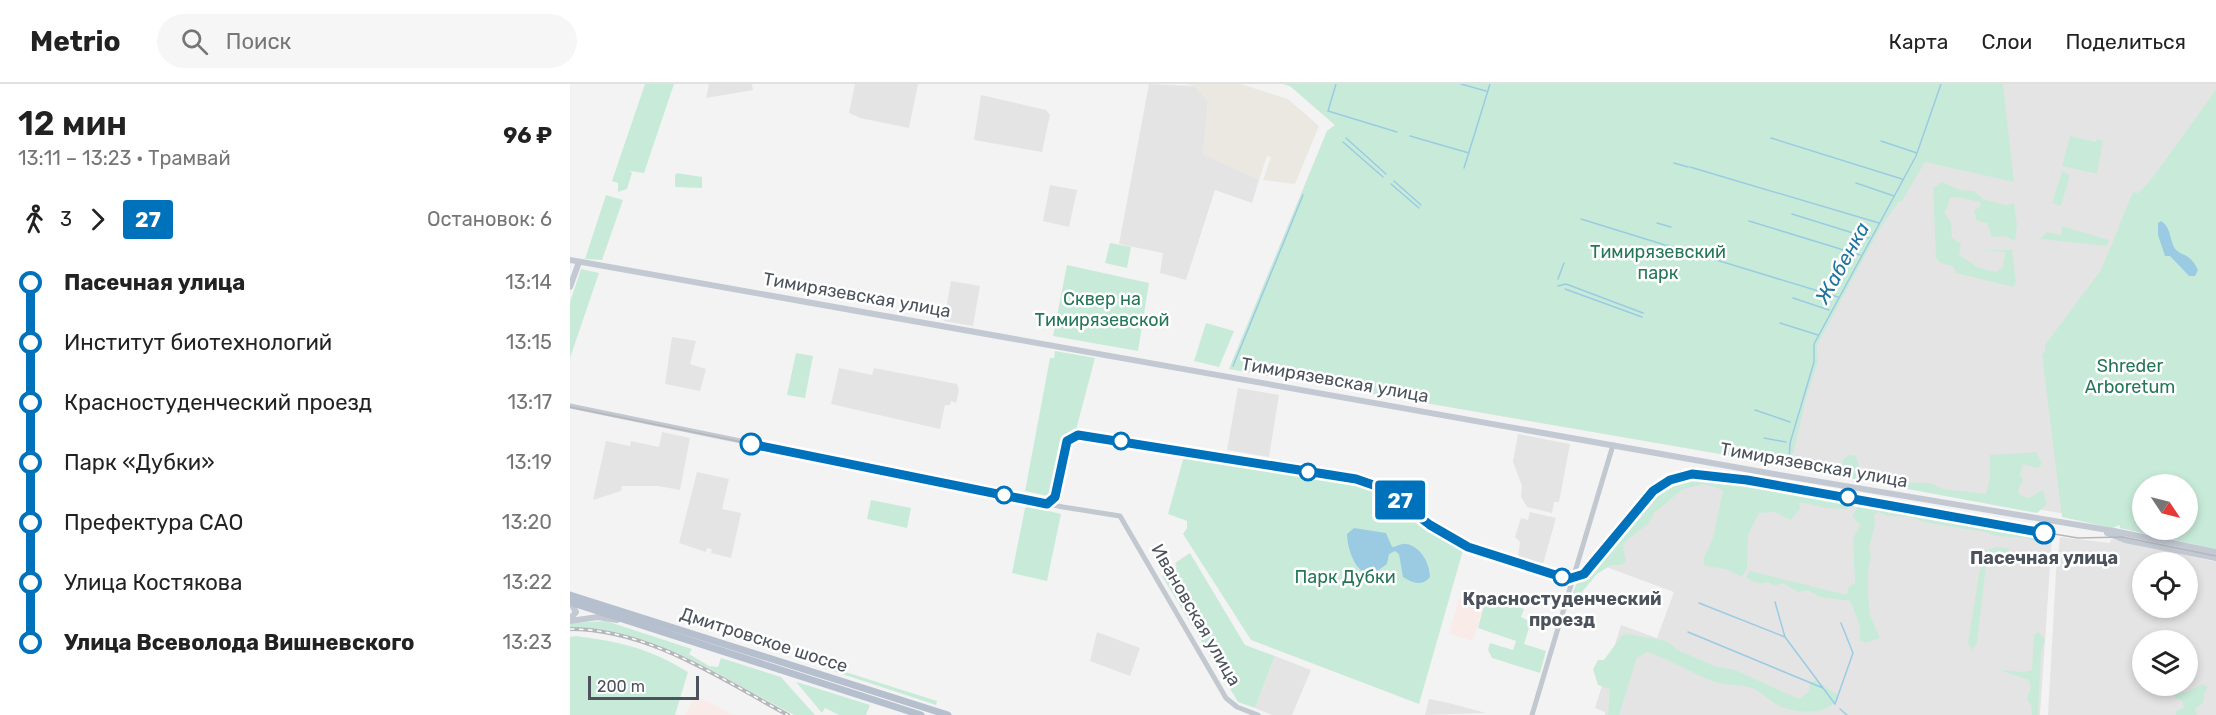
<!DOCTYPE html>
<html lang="ru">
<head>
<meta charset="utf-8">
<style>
  :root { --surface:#fff; --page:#f6f6f6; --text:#222; --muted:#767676; --line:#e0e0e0 }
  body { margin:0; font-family:Rubik,sans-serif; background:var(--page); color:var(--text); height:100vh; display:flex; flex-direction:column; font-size:22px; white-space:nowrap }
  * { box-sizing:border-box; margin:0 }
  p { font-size:20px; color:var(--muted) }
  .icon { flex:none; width:33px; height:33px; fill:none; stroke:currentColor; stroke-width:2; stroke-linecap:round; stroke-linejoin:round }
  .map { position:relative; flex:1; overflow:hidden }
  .panel { display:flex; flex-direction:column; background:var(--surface); width:570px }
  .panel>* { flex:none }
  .badge { padding:0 12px; border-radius:4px; font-size:21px; line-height:39px }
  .needle { width:39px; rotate:125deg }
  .buttons { position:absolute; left:1562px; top:390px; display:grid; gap:12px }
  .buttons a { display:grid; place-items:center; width:66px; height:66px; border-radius:50%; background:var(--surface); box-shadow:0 3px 9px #0003; font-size:30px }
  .scale { position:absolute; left:18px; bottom:15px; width:111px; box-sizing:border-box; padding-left:6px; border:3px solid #4c535d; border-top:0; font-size:16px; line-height:21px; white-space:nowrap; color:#4c535d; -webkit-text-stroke:4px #fff; paint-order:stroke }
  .map>.badge { position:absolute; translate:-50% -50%; box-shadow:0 0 0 3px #fff }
  .legs { display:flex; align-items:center; gap:9px; height:66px; padding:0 18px; font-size:20px }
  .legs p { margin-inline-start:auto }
  .head { display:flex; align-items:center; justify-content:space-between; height:102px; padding:0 18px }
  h1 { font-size:33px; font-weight:600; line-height:45px }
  ul { padding:0 18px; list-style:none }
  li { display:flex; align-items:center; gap:21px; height:60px; font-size:22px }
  li i { display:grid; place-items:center; width:9px; height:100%; margin:0 8px; background:currentColor }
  li i::after { content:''; width:15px; height:15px; margin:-8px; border:4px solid; border-radius:50%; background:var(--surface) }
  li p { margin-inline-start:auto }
  li:first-child i { background:linear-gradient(#0000 50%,currentColor 0) }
  li:last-child i { background:linear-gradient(currentColor 50%,#0000 0) }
  header { display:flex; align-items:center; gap:36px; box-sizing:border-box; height:84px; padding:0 30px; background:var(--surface); border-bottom:2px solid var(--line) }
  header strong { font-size:28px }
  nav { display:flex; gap:33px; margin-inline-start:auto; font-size:21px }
  .search { width:420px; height:54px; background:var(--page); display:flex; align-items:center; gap:15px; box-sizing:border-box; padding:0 21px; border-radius:33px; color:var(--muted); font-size:22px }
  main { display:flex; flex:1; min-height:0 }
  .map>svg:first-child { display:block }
</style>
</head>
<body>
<header>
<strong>Metrio</strong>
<div class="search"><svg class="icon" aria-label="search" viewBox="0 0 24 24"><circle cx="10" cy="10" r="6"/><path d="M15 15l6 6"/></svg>Поиск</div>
<nav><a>Карта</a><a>Слои</a><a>Поделиться</a></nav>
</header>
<main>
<section class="panel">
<div class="head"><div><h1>12 мин</h1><p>13:11 – 13:23 · Трамвай</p></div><b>96 ₽</b></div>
<div class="legs"><svg class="icon" aria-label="walk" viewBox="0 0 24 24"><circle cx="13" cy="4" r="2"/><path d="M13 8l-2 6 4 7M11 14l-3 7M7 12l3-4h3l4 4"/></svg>3<svg class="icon" aria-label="forward" viewBox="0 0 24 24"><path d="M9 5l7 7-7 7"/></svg><b class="badge" style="background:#0072bc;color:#fff">27</b><p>Остановок: 6</p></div>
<ul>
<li><i style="color:#0072bc"></i><b>Пасечная улица</b><p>13:14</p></li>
<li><i style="color:#0072bc"></i><span>Институт биотехнологий</span><p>13:15</p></li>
<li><i style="color:#0072bc"></i><span>Красностуденческий проезд</span><p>13:17</p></li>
<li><i style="color:#0072bc"></i><span>Парк «Дубки»</span><p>13:19</p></li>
<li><i style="color:#0072bc"></i><span>Префектура САО</span><p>13:20</p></li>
<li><i style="color:#0072bc"></i><span>Улица Костякова</span><p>13:22</p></li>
<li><i style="color:#0072bc"></i><b>Улица Всеволода Вишневского</b><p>13:23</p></li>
</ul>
</section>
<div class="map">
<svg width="1646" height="631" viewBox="0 0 1646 631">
  <rect width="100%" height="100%" fill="#f4f3f3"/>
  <path fill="#eae8e1" d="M 617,0 L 671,0 L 718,15 L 749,42 L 725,100 L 693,96 L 701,73 L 697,72 L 689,96 L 633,70 L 638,17 L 624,2 Z"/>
  <path fill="#e5e4e4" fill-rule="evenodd" d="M 139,0 L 182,0 L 183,6 L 136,14 Z
    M 285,0 L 348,0 L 339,44 L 290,34 L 279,29 Z
    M 579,0 L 624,2 L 638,17 L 633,70 L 689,96 L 682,119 L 645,106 L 616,196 L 590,189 L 593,169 L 549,160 Z
    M 713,0 L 1646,0 L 1646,465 L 1550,444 L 1550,441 L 1490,429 L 659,285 L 757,47 L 765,41 L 720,2 ZM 1572,400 L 1617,400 L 1617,446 L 1572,446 Z
    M 411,11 L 476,26 L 480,31 L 472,68 L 404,56 Z
    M 480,101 L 507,106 L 499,143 L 473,137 Z
    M 381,197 L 410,202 L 403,242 L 374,237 Z
    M 102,253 L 126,257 L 120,280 L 136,285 L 130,307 L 95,300 Z
    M 269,284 L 302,291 L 304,284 L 387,300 L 389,306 L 386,319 L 381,317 L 380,321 L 375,321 L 370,345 L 261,320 Z
    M 668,304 L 709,311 L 699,373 L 657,366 Z
    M 92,348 L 120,354 L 110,406 L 88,402 L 52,402 L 51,407 L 23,416 L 36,357 L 60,362 L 61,357 L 89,363 Z
    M 948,350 L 1000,360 L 989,418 L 984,418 L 982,429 L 957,423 L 951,413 L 952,402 L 943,378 Z
    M 127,388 L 159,395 L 152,425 L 171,429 L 161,474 L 141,469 L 142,465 L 137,464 L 136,468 L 109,459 Z
    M 1135,392 L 1300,423 L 1301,420 L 1482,452 L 1470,631 L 1035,631 L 1035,628 L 1025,624 L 1051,541 L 1087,554 L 1104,508 L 1028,480 L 1103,400 Z
    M 960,428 L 986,434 L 973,480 L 948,473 L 950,458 L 945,453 L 951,434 L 958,436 Z
    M 1490,453 L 1540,459 L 1541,455 L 1642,477 L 1646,475 L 1646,631 L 1478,631 L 1486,488 ZM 1572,478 L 1617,478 L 1617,524 L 1572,524 ZM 1572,556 L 1617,556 L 1617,602 L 1572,602 Z
    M 527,548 L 570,564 L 560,592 L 520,577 Z
    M 705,572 L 741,586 L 722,631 L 702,631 L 685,624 Z
    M 859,615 L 879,619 L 916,629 L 855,631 Z"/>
  <path fill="#f9ebe8" d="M 889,514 L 914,521 L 903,557 L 879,550 Z
    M 126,612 L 127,612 L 163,631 L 115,631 Z"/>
  <path fill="#c8ebd9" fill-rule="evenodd" d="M 75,0 L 104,0 L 74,89 L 60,87 L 62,89 L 57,105 L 48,108 L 48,99 L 42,97 Z
    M 713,0 L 1433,0 L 1444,98 L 1355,78 L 1332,117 L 1329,117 L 1309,146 L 1247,261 L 1248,278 L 1237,311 L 1220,382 L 659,285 L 757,47 L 765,41 L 720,2 Z
    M 1646,6 L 1646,465 L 1550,444 L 1550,441 L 1542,444 L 1492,433 L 1472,270 L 1475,268 L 1475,261 L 1531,186 L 1563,108 L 1568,109 L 1580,97 ZM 1572,400 L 1617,400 L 1617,446 L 1572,446 Z
    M 1500,52 L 1526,58 L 1527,55 L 1533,57 L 1527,90 L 1492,82 Z
    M 1492,87 L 1500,91 L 1491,122 L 1482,119 Z
    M 107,89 L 132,93 L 132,104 L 105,103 L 105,91 Z
    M 1372,98 L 1390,106 L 1404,107 L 1413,115 L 1436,121 L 1444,119 L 1447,141 L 1445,157 L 1435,152 L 1422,153 L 1417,139 L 1407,137 L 1404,127 L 1411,122 L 1410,118 L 1388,113 L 1380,114 L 1375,129 L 1381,139 L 1382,154 L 1391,160 L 1389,171 L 1409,184 L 1426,188 L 1433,183 L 1435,168 L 1412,166 L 1442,166 L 1446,198 L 1443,203 L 1386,189 L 1383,182 L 1370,179 L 1366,174 L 1363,104 Z
    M 36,111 L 53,116 L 32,176 L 15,175 Z
    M 1492,142 L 1539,156 L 1537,162 L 1470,155 L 1477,148 L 1491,151 Z
    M 540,159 L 561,163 L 557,184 L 535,179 Z
    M 497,181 L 579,199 L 568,267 L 483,252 Z
    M 11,185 L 29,189 L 0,274 L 0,218 Z
    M 636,239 L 664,247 L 649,283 L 624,277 Z
    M 485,267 L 525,274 L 488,414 L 455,407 L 480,274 L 484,274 Z
    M 226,269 L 243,272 L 235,314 L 217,311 Z
    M 1466,368 L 1472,380 L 1468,384 L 1453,380 L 1450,391 L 1453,396 L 1448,406 L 1450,411 L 1459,414 L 1473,406 L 1477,420 L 1467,429 L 1267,392 L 1274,374 L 1279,371 L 1286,372 L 1290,386 L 1314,390 L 1323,398 L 1360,399 L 1373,405 L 1416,410 L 1420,394 L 1420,371 Z
    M 614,372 L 786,399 L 812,405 L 869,449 L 894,463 L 849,620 L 681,556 L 613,450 L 617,444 L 617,437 L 598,430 Z
    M 1132,393 L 1191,401 L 1220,409 L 1239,407 L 1260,411 L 1279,420 L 1277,425 L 1257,424 L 1229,418 L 1230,425 L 1221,436 L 1204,428 L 1189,429 L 1178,451 L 1177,484 L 1172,493 L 1156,485 L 1135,482 L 1133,476 L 1143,454 L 1153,406 L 1134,400 L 1113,405 L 1084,429 L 1079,439 L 1056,457 L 1053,462 L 1056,478 L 1051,481 L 1041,481 L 1027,490 L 1012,508 L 1008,523 L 1004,523 L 1000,517 L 1007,498 L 1018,489 L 1087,407 L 1110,396 Z
    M 301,416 L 341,424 L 337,444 L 297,435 Z
    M 1289,421 L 1478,452 L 1480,455 L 1474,460 L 1456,454 L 1426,452 L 1416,448 L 1358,439 L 1341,433 L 1318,432 L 1308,428 L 1304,431 L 1305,440 L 1299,464 L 1301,472 L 1298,487 L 1298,511 L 1300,531 L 1310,554 L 1296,559 L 1290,556 L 1290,542 L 1280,517 L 1250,513 L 1238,506 L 1228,508 L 1213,499 L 1204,502 L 1198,498 C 1190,501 1183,499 1176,493 L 1180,487 L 1277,511 L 1279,502 L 1285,499 L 1283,455 L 1290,441 L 1282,432 Z
    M 458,422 L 491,430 L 477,497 L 442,489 L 455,424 Z
    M 1427,463 L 1437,464 L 1444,474 L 1417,473 L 1407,559 L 1402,566 L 1398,559 L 1412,472 L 1416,466 Z
    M 620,469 L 675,561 L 705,572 L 685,624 L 668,618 L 592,492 L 607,483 L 605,479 Z
    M 916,514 L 954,525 L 951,533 L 961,538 L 954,560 L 976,567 L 970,589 L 922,574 L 918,566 L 920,559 L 943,566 L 946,557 L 908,544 Z
    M 36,537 L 122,565 L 119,570 L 139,582 L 148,583 L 151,574 L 211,593 L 245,631 L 224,631 C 156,596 80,542 0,544 L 0,539 Z
    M 1468,548 L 1475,556 L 1471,569 L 1468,631 L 1462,631 L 1461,621 L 1457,615 L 1461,603 L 1459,596 L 1429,586 L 1454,588 L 1462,586 L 1464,551 Z
    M 1058,550 L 1096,557 L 1108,566 L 1144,582 L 1165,586 L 1229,615 L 1240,606 L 1239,598 L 1246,597 L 1268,611 C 1263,631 1233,630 1214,624 C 1202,620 1194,609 1182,604 C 1170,600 1157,602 1145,598 C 1123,590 1099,575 1077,568 L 1067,574 L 1049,631 L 1038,631 L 1040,605 L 1028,601 L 1023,585 L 1028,576 L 1034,576 L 1052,551 Z
    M 6,552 C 52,558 78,564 118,588 L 105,631 L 0,631 L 0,553 Z
    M 247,579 L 367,617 L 366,621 L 251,583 Z
    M 227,599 L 227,598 L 300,621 L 296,631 L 269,631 L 255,624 L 252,629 Z
    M 1632,600 L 1638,603 L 1634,609 L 1634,618 L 1625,625 L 1627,631 L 1606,631 L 1606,627 L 1614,624 L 1612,616 L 1604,614 L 1606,609 L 1618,608 Z"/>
  <path fill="#9bcbe2" d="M 1591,137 C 1601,143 1599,153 1604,163 C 1610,173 1619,167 1628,186 L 1625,192 L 1619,192 L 1600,172 L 1595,172 L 1588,151 L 1588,139 Z
    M 784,444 L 816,449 L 822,463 C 827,463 831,459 836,460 C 851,462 860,480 860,493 C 852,503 842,499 833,493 L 829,470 L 825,467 L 819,470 L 817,480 L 803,490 C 786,493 777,464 777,450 Z"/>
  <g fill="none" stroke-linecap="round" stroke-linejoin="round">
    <path stroke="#9bcbe2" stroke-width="1.5" d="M 766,0 L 758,27 L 827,48
      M 891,0 L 916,7
      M 840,52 L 899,69
      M 776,54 L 816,90
      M 1201,54 L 1332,95
      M 1311,57 L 1347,69
      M 773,58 L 813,93
      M 1104,79 L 1118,83
      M 1120,83 L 1309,139
      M 894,84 L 920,0
      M 824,97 L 851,121
      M 1286,99 L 1324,112
      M 821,100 L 849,124
      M 1222,130 L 1299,154
      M 1011,135 L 1095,161
      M 1179,137 L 1290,171
      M 1087,139 L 1101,143
      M 1097,161 L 1268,213
      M 988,195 L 994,179
      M 988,202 L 996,200 L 1073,229
      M 995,205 L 1072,233
      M 1223,214 L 1259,226
      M 1210,239 L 1248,251
      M 663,282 L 733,111
      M 1185,326 L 1220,338
      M 1194,354 L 1216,358
      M 1190,368 L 1212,373
      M 1219,378 L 1220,359 L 1244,278 L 1244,260 L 1346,72 L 1371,0
      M 1205,518 L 1215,553 L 1265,620 L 1283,569 L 1271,539
      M 1129,519 L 1215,553
      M 1118,548 L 1253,604
      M 1270,625 L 1277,631"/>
    <path stroke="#c2c8cf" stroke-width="5" d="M 0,322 L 493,423 L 550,432 L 656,614 L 667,623 L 688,631
      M 962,631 L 1043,361"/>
    <path stroke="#c3c9d3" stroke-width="6" d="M 0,176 L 1198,389 L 1544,447 L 1646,468
      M 0,203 L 9,178
      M 1537,449 L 1555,456 L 1646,474
      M 0,535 L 6,528 L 1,519
      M 0,537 L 28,533 L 47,536"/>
    <path stroke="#b6bfcd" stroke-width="7" d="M 0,511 L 378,631
      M 0,518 L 351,631"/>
    <path stroke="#b5b7bb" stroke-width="1.5" d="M 0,323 L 477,420 L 485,413 L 496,359 L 508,351 L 786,395 L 812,404 L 860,441 L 898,463 L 998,495 L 1014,490 C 1048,454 1074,393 1129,390 L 1508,454 L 1553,453 L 1646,472"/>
    <g stroke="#b5b7bb" stroke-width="4">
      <path id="rail" d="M 0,545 C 79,545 151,595 218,631"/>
    </g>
    <use href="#rail" stroke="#fff" stroke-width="1.5" stroke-dasharray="4.5" stroke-linecap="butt"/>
  </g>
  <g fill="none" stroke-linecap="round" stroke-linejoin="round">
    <g stroke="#fff" stroke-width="14">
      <path id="line-1" d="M 181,360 L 477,420 L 485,413 L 497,357 L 508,351 L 786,395 L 812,404 L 860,441 L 898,463 L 998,495 L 1014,490 L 1083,407 L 1100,396 L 1122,390 L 1177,396 L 1474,449"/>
    </g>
    <use href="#line-1" stroke="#0072bc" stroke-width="9"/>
  </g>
  <g fill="#fff" stroke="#0072bc" stroke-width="3">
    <circle cx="551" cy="357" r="8"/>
    <circle cx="181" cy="360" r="10"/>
    <circle cx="738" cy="388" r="8"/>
    <circle cx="434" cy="411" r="8"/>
    <circle cx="1278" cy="413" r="8"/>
    <circle cx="1474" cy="449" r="10"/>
    <circle cx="992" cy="493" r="8"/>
  </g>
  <g text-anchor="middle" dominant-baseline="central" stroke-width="5" stroke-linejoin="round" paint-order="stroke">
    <g font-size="18" fill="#257757" stroke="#fff">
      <text x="1088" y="168">Тимирязевский<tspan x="1088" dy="21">парк</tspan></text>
      <text x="532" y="215">Сквер на<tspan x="532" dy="21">Тимирязевской</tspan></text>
      <text x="1560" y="282">Shreder<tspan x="1560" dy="21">Arboretum</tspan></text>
      <text x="775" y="493">Парк Дубки</text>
    </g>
    <g font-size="18" fill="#4c535d" stroke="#fff">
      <text transform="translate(287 211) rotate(10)">Тимирязевская улица</text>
      <text transform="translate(765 296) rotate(10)">Тимирязевская улица</text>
      <text transform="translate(1244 381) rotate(10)">Тимирязевская улица</text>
      <text transform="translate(626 531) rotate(60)">Ивановская улица</text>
      <text transform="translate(194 556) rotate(18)">Дмитровское шоссе</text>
    </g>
    <g font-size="18" font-weight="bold" fill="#4c535d" stroke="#fff">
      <text x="1474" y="474">Пасечная улица</text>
      <text x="992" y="515">Красностуденческий<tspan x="992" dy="21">проезд</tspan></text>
    </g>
    <g font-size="20" font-style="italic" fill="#20749d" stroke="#fff">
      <text transform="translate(1272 179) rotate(-61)">Жабенка</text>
    </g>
  </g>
</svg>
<div class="buttons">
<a><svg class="needle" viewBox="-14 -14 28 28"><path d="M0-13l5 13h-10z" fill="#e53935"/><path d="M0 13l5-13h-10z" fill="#767676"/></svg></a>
<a><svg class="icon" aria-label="locate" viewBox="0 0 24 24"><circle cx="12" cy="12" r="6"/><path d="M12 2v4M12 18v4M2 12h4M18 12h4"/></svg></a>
<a><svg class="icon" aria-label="layers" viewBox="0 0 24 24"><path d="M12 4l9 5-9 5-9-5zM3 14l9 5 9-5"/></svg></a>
</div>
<div class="scale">200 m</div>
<b class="badge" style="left:830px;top:416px;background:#0072bc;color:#fff">27</b>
</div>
</main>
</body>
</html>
